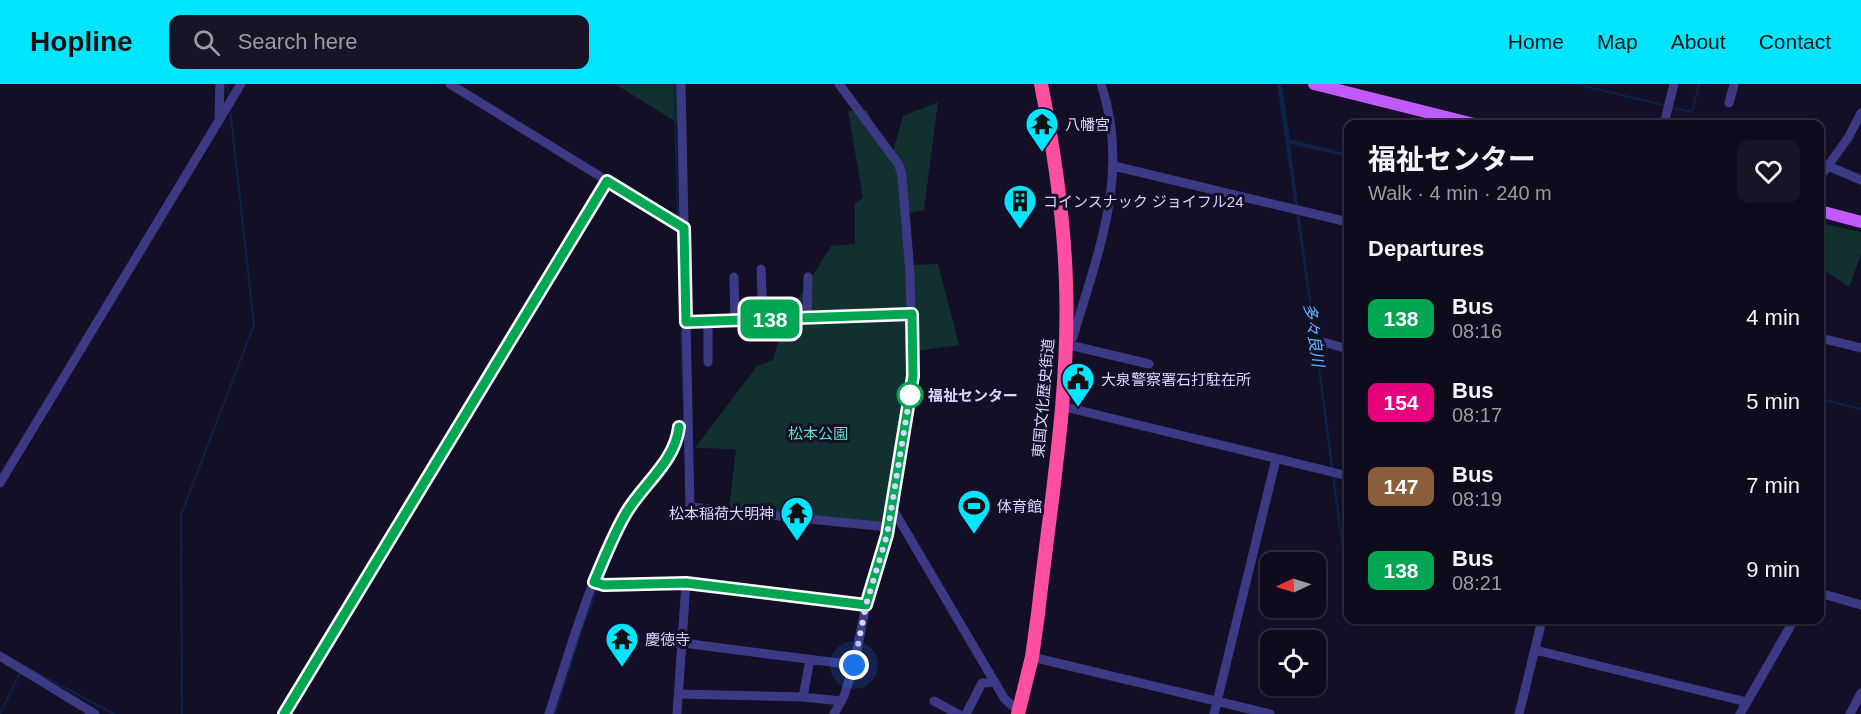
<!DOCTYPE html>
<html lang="en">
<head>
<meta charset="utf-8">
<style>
  :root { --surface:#0e0b1c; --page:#171425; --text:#f1f3f6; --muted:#9b9ba3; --line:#2e2b3b; --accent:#00e5ff }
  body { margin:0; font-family:Helvetica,"Noto Sans JP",sans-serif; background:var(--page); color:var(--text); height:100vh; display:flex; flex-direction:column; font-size:22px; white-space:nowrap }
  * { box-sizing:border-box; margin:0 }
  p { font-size:20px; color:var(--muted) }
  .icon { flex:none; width:33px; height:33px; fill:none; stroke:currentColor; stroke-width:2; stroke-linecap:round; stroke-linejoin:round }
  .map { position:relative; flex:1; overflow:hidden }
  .details { position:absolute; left:1344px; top:36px; width:480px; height:504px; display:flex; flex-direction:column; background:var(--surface); border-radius:12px; box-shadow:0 2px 4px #0004,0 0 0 2px var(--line) }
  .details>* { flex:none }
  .badge { padding:0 12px; border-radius:9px; font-size:21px; line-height:39px }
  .needle { width:39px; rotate:266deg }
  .tools { position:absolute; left:1260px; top:468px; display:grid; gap:12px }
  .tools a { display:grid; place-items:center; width:66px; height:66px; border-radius:12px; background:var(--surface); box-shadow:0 2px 4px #0004,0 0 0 2px var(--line); font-size:30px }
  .you { position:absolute; width:30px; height:30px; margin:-15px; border:4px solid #fff; border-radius:50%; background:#1a73e8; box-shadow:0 0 0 9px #1a73e833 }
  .map>.badge { position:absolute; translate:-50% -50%; box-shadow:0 0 0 3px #fff }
  h2 { padding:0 24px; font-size:22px; line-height:54px }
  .round { display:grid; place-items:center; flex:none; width:63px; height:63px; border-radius:12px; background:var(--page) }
  .headline { display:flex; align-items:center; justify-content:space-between; height:102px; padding:0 24px }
  h1 { font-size:28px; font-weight:700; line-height:45px }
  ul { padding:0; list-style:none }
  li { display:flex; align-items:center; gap:18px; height:84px; padding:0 24px }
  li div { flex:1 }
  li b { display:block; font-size:22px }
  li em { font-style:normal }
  li .badge { min-width:66px; font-weight:700; text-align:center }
  header { display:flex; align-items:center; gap:36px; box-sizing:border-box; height:84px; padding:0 30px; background:var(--accent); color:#111 }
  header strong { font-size:28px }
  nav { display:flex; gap:33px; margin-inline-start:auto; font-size:21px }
  .search { width:420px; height:54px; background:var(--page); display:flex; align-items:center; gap:15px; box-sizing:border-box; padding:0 21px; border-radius:12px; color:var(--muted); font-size:22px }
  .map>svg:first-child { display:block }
</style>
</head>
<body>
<header>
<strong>Hopline</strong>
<div class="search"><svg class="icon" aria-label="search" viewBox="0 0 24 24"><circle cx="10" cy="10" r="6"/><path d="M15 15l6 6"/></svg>Search here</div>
<nav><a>Home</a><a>Map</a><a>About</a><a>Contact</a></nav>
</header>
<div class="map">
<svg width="1861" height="630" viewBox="0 0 1861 630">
  <rect width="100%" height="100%" fill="#130f26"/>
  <path fill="#12302f" d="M 615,0 L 680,0 L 681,41 Z
    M 938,18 L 924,126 L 905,130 L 909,181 L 938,180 L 959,261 L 915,267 L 888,441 L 729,425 L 736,365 L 695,364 L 757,282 L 773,276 L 783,240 L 831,162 L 855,160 L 855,119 L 863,114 L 848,27 L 867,26 L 891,75 L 903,32 Z
    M 1820,139 L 1861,148 L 1861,170 L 1849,203 L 1820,183 Z"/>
  <path fill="#0c2248" d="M 1277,0 L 1282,0 L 1290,55 L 1348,70 L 1348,73 L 1290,60 L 1348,492 L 1348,515 L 1311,231 Z"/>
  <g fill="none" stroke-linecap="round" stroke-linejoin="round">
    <path stroke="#0c2248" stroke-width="2" d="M 227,0 L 229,12
      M 674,0 L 678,137
      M 1576,0 L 1663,21
      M 1673,24 L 1692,28 L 1699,0
      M 679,145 L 683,314
      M 1820,315 L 1861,325
      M 602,497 C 613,471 623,441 640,418 C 664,384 682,381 684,334
      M 24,582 L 114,630
      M 0,630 L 21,587
      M 182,630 L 181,431 L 254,241 L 230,24
      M 555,630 L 585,535 L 599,502"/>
    <path stroke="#3d3a85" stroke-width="9" d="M 450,0 L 684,144
      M 681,0 L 690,423 L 888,443
      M 1729,19 L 1734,0
      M 219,33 L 220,0
      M 1664,40 L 1674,0
      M 1114,82 L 1348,138
      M 1828,82 L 1861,96
      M 1820,93 L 1848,54 L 1861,29
      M 761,185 L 763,235
      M 734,193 L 735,236
      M 807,233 L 808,193
      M 686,238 L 912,230
      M 1820,254 L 1861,264
      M 1323,258 L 1348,265
      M 1065,260 L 1073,253 C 1098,168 1131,89 1101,0
      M 1065,260 L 1149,280
      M 708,278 L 708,237
      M 1061,322 L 1348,392
      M 0,399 L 241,0
      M 891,422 L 1004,614 L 1019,628
      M 594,498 L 604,501 L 686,499 L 866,521
      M 1820,509 L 1861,521
      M 683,559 L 854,581
      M 1535,566 L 1747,618
      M 0,572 L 95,630
      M 1032,573 L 1270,630
      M 679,610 L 803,613 L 810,575
      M 803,613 L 841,617
      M 934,617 L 958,630
      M 283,630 L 607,97
      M 549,630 C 571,563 590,494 624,432 C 642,400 674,380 679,343
      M 677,630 L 686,499
      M 834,630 L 844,612 L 854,581 L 866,521 L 887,451 L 913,292 L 910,189 L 902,92 L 899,81 L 839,0
      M 966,630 L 982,599 L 995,598
      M 1214,630 L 1276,375
      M 1519,630 L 1542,536
      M 1740,630 L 1794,536
      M 1850,630 L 1861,609"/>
    <path stroke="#c25bff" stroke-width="12" d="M 1314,0 L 1474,40
      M 1820,127 L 1861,138"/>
    <path stroke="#ff4fa3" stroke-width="14" d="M 1018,630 L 1032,573 L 1038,530 C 1050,421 1070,309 1066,199 C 1064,131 1054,66 1041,0"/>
  </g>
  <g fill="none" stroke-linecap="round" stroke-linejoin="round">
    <g stroke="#fff" stroke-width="14">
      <path id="line" d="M 284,630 L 607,97 L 684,144 L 686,238 L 912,230 L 913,292 L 887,451 L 866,521 L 686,499 L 604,501 L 594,498 C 604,475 613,451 626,429 C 643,400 675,378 679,343"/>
    </g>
    <use href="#line" stroke="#00a651" stroke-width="9"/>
    <path stroke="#d9d4ff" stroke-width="6" stroke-dasharray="0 10.8" d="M 854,581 L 866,521 L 887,451 L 910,311"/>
  </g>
  <defs>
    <g id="temple-pin" transform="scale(1.725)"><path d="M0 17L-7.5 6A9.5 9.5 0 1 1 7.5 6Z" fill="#00e5ff" stroke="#130f26"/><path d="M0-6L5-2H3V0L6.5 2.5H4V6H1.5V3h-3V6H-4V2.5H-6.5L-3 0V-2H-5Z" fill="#111"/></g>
    <g id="building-pin" transform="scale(1.725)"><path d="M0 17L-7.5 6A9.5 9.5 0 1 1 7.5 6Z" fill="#00e5ff" stroke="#130f26"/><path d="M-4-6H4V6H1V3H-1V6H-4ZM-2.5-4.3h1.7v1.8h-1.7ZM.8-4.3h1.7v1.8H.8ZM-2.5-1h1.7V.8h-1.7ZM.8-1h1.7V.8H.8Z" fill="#111"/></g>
    <g id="civic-pin" transform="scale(1.725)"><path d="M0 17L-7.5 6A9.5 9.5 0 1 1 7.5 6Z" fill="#00e5ff" stroke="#130f26"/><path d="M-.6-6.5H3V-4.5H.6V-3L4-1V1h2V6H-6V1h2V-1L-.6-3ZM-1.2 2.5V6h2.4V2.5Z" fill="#111"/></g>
    <g id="stadium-pin" transform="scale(1.725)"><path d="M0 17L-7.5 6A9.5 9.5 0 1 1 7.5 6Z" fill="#00e5ff" stroke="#130f26"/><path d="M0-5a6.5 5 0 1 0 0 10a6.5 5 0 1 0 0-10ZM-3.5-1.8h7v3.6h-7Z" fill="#111"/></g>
  </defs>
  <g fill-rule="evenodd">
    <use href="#temple-pin" x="1042" y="40"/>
    <use href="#building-pin" x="1020" y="117"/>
    <use href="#civic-pin" x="1078" y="295"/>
    <use href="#stadium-pin" x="974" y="422"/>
    <use href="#temple-pin" x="797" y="429"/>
    <use href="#temple-pin" x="622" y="555"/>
  </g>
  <circle fill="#fff" stroke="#00a651" stroke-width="3" cx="910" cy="311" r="12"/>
  <g text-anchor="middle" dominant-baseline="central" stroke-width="6" stroke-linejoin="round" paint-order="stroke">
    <g font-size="15" fill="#d9d4ff" stroke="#130f26" text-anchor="start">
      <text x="1065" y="40">八幡宮</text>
      <text x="1043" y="117">コインスナック ジョイフル24</text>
      <text x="1101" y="295">大泉警察署石打駐在所</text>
      <text x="997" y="422">体育館</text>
      <text x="774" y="429" text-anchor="end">松本稲荷大明神</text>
      <text x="645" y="555">慶徳寺</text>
    </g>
    <g font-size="15" font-weight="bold" fill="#d9d4ff" stroke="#130f26" text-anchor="start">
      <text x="928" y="311">福祉センター</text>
    </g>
    <g font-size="15" fill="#d9d4ff" stroke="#130f26">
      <text transform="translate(1043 314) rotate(-85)">東国文化歴史街道</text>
    </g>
    <g font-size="15" fill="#5fe0c0" stroke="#130f26">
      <text x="818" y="349">松本公園</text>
    </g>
    <g font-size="16" font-style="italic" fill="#62b6ff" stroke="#130f26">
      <text transform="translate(1314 251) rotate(82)">多々良川</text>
    </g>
  </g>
</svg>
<div class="tools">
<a><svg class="needle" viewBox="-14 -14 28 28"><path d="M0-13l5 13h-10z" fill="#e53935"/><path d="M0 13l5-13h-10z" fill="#9b9ba3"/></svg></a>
<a><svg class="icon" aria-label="locate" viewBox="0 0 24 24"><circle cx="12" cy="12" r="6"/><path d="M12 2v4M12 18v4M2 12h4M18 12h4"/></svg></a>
</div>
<div class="you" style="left:854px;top:581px"></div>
<b class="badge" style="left:770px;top:235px;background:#00a651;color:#fff">138</b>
<section class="details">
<div class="headline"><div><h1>福祉センター</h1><p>Walk · 4 min · 240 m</p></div><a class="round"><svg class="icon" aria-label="heart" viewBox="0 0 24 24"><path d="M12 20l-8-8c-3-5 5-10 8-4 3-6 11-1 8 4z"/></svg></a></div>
<h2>Departures</h2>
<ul>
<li><span class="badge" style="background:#00a651;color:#fff">138</span><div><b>Bus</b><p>08:16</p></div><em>4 min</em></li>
<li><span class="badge" style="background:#e6007e;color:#fff">154</span><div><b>Bus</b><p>08:17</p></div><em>5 min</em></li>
<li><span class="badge" style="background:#8b5e3c;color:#fff">147</span><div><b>Bus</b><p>08:19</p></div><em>7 min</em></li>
<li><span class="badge" style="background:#00a651;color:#fff">138</span><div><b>Bus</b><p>08:21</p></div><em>9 min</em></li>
</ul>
</section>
</div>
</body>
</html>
